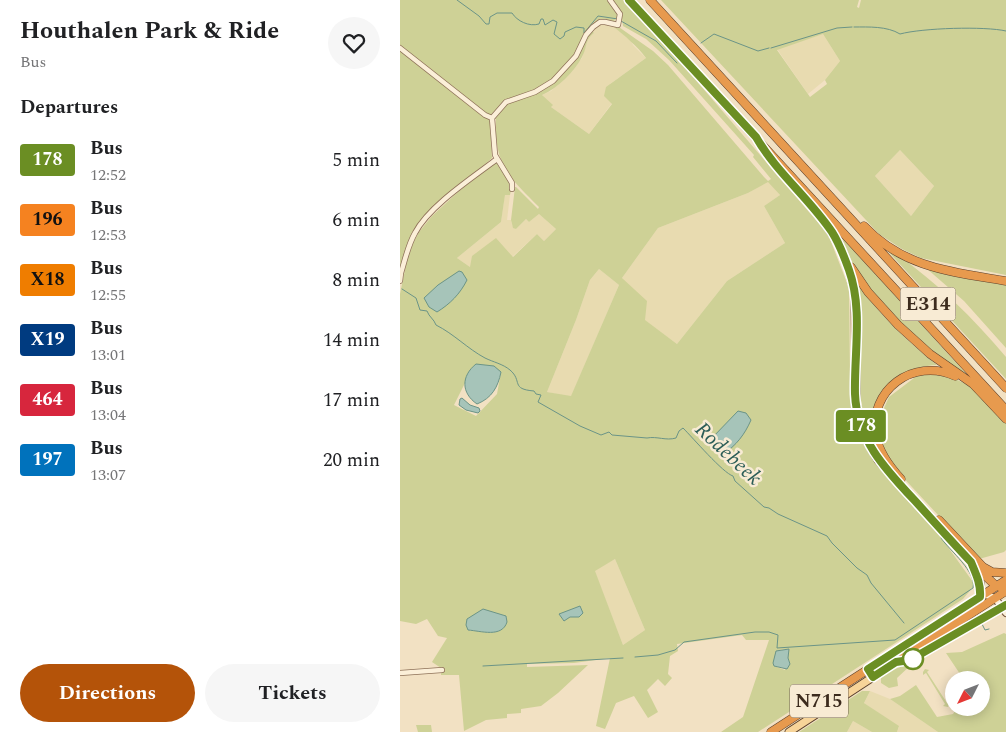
<!DOCTYPE html>
<html lang="en">
<head>
<meta charset="utf-8">
<style>
  :root { --surface:#fff; --page:#f6f6f6; --text:#202124; --muted:#757577; --accent:#b45309 }
  body { margin:0; font-family:Spectral,serif; background:var(--page); color:var(--text); height:100vh; display:flex; flex-direction:column; font-size:19px; white-space:nowrap }
  * { box-sizing:border-box; margin:0 }
  p { font-size:16px; color:var(--muted) }
  .icon { flex:none; width:28px; height:28px; fill:none; stroke:currentColor; stroke-width:2; stroke-linecap:round; stroke-linejoin:round }
  .map { position:relative; flex:1; overflow:hidden }
  .side { display:flex; flex-direction:column; background:var(--surface); width:400px }
  .side>* { flex:none }
  .badge { padding:0 10px; border-radius:4px; font-size:18px; line-height:32px }
  .needle { width:32px; rotate:228deg }
  .fabs { position:absolute; left:545px; top:671px; display:grid; gap:10px }
  .fabs a { display:grid; place-items:center; width:45px; height:45px; border-radius:50%; background:var(--surface); box-shadow:0 2px 12px #0003; font-size:25px }
  .map>.badge { position:absolute; translate:-50% -50%; box-shadow:0 0 0 2px #fff }
  h2 { padding:0 20px; font-size:19px; line-height:45px }
  .round { display:grid; place-items:center; flex:none; width:52px; height:52px; border-radius:26px; background:var(--page) }
  .overview { display:flex; align-items:center; justify-content:space-between; height:85px; padding:0 20px }
  h1 { font-size:24px; font-weight:700; line-height:38px }
  .primary-button { display:flex; gap:10px; margin-top:auto; padding:10px 20px }
  .primary-button a { flex:1; height:58px; border-radius:30px; background:var(--accent); color:#fff; font-size:20px; font-weight:700; line-height:58px; text-align:center }
  .primary-button a+a { background:var(--page); color:var(--text) }
  ul { padding:0; list-style:none }
  li { display:flex; align-items:center; gap:15px; height:60px; padding:0 20px }
  li div { flex:1 }
  li b { display:block; font-size:19px }
  li em { font-style:normal }
  li .badge { min-width:55px; font-weight:700; text-align:center }
  main { display:flex; flex:1; min-height:0 }
  .map>svg:first-child { display:block }
</style>
</head>
<body>
<main>
<section class="side">
<div class="overview"><div><h1>Houthalen Park &amp; Ride</h1><p>Bus</p></div><a class="round"><svg class="icon" aria-label="heart" viewBox="0 0 24 24"><path d="M12 20l-8-8c-3-5 5-10 8-4 3-6 11-1 8 4z"/></svg></a></div>
<h2>Departures</h2>
<ul>
<li><span class="badge" style="background:#6b8e23;color:#fff">178</span><div><b>Bus</b><p>12:52</p></div><em>5 min</em></li>
<li><span class="badge" style="background:#f58220;color:#111">196</span><div><b>Bus</b><p>12:53</p></div><em>6 min</em></li>
<li><span class="badge" style="background:#ef7d00;color:#111">X18</span><div><b>Bus</b><p>12:55</p></div><em>8 min</em></li>
<li><span class="badge" style="background:#003b80;color:#fff">X19</span><div><b>Bus</b><p>13:01</p></div><em>14 min</em></li>
<li><span class="badge" style="background:#d7263d;color:#fff">464</span><div><b>Bus</b><p>13:04</p></div><em>17 min</em></li>
<li><span class="badge" style="background:#0072bc;color:#fff">197</span><div><b>Bus</b><p>13:07</p></div><em>20 min</em></li>
</ul>
<div class="primary-button"><a>Directions</a><a>Tickets</a></div>
</section>
<div class="map">
<svg width="606" height="732" viewBox="0 0 606 732">
  <rect width="100%" height="100%" fill="#f2e1c3"/>
  <path fill="#e8dbb0" d="M 206,23 L 214,24 L 215,27 L 231,41 L 233,45 L 246,58 L 210,84 L 212,103 L 189,134 L 151,107 L 142,95 L 151,91 L 171,71 L 182,58 L 188,38 L 194,33 L 193,31 L 201,24 Z
    M 423,34 L 440,61 L 425,80 L 408,94 L 377,49 Z
    M 500,150 L 534,186 L 511,216 L 475,176 Z
    M 368,181 L 380,195 L 364,206 L 385,243 L 327,281 L 277,344 L 244,320 L 222,278 L 258,228 L 348,193 Z
    M 105,194 L 110,195 L 107,220 L 111,220 L 112,225 L 116,229 L 126,219 L 129,222 L 139,214 L 156,229 L 144,241 L 137,234 L 112,257 L 70,267 L 57,258 L 101,222 Z
    M 199,269 L 219,285 L 171,397 L 147,392 L 176,320 L 190,280 Z
    M 215,559 L 245,630 L 223,645 L 194,570 Z
    M 470,691 L 490,699 L 538,732 L 497,732 L 499,727 L 464,703 Z
    M 453,721 L 472,732 L 447,732 Z"/>
  <path fill="#ced196" fill-rule="evenodd" d="M 0,0 L 208,0 L 218,14 L 218,17 L 214,21 L 202,20 L 190,28 L 194,33 C 184,41 188,46 182,57 C 174,72 158,88 142,95 L 153,105 L 151,107 L 189,134 L 212,104 L 204,96 L 206,87 L 246,58 C 237,46 225,36 214,27 L 216,25 L 253,51 L 268,65 L 364,177 L 368,181 L 371,179 L 353,157 L 354,155 L 269,60 L 246,39 L 223,26 L 221,11 L 213,0 L 223,0 L 282,64 L 428,234 L 449,288 L 450,376 L 453,416 L 466,448 L 493,485 L 540,536 L 573,582 L 573,587 L 563,599 L 358,732 L 321,732 L 343,717 L 369,640 L 346,640 L 342,635 L 277,644 L 278,651 L 270,656 L 268,674 L 272,678 L 265,686 L 258,679 L 247,690 L 258,712 L 248,718 L 234,696 L 216,703 L 205,729 L 196,726 L 210,658 L 174,663 L 127,664 L 127,667 L 188,665 L 158,693 L 141,706 L 121,709 L 121,713 L 107,714 L 107,718 L 86,720 L 64,731 L 59,675 L 41,675 L 41,668 L 32,662 L 47,638 L 38,636 L 27,619 L 16,624 L 0,621 L 0,294 L 7,260 L 14,241 L 19,232 L 32,216 L 59,191 L 96,162 L 112,185 L 110,195 L 105,195 L 101,222 L 57,258 L 70,267 L 72,256 L 96,238 L 113,257 L 137,234 L 144,241 L 156,229 L 139,214 L 129,222 L 126,219 L 116,229 L 113,228 L 111,220 L 115,187 L 116,187 L 138,209 L 139,207 C 109,177 94,165 96,119 L 90,119 L 92,158 C 69,180 38,197 19,223 C 9,236 5,255 0,271 ZM 368,182 L 380,195 L 364,206 L 385,243 L 327,281 L 277,344 L 245,320 L 247,301 L 222,278 L 258,228 L 348,193 ZM 199,269 L 219,285 L 171,396 L 147,392 L 176,320 L 190,280 ZM 71,369 L 101,372 L 97,394 L 76,416 L 54,405 L 65,383 ZM 215,559 L 245,630 L 223,645 L 195,571 ZM 104,615 L 107,618 C 104,639 84,631 68,630 L 67,621 ZM 389,649 L 385,670 L 374,666 L 373,665 L 379,650 Z
    M 261,0 L 459,0 L 457,7 L 459,8 L 461,0 L 606,0 L 606,275 L 521,258 L 502,249 L 479,234 ZM 423,34 L 440,61 L 425,80 L 427,84 L 410,97 L 377,50 ZM 500,150 L 534,186 L 511,216 L 475,176 Z
    M 436,231 L 570,378 C 531,351 493,321 464,282 C 453,266 446,248 436,231 Z
    M 485,246 C 531,277 570,314 606,357 L 606,379 L 484,247 Z
    M 526,268 L 606,283 L 606,348 L 564,301 Z
    M 456,285 L 458,285 C 482,317 506,340 537,365 C 511,366 487,380 477,404 C 474,410 473,417 471,423 L 465,424 L 460,394 Z
    M 533,374 C 572,379 581,396 606,423 L 606,550 L 604,552 L 579,559 L 498,472 L 486,453 L 479,433 L 480,417 L 489,397 L 518,375 Z
    M 604,633 L 606,634 L 606,732 L 538,732 L 490,699 L 500,696 L 516,685 L 537,717 L 553,714 L 557,708 L 581,708 L 581,680 L 564,680 L 546,653 L 562,652 Z
    M 511,663 L 512,664 L 497,678 L 498,686 L 489,688 L 481,683 L 481,677 L 484,673 Z
    M 525,669 L 529,670 L 527,672 L 547,703 L 550,702 L 548,707 L 543,706 L 545,704 L 526,673 L 523,675 L 523,672 Z
    M 462,691 L 470,691 L 464,703 L 499,726 L 497,732 L 472,732 L 453,721 L 447,732 L 399,732 Z
    M 16,725 L 31,725 L 32,732 L 18,732 Z"/>
  <path fill="#a6c4b9" stroke="#6b9487" d="M 59,271 L 62,272 L 67,280 C 60,294 50,304 37,312 L 29,307 L 24,298 L 38,285 Z
    M 76,364 L 94,366 L 101,372 C 98,387 92,398 77,404 C 61,393 61,376 76,364 Z
    M 62,398 L 70,405 L 79,408 L 80,411 L 78,413 L 66,410 L 59,405 L 60,399 Z
    M 338,411 L 346,413 L 351,420 C 345,434 336,446 323,454 L 317,452 L 312,446 L 312,438 Z
    M 180,606 L 183,613 L 179,617 L 170,617 L 164,621 L 159,614 Z
    M 83,609 L 106,616 L 107,622 C 102,638 81,631 68,630 L 66,625 L 67,619 Z
    M 389,649 L 388,658 L 390,664 L 387,669 L 374,666 L 373,663 L 376,651 Z"/>
  <g fill="none" stroke-linecap="round" stroke-linejoin="round">
    <path stroke="#6b9487" stroke-width="1" d="M 57,0 L 79,16 L 86,24 L 89,24 L 90,17 L 97,13 L 112,13 C 117,21 129,27 139,24 L 141,19 L 143,19 L 145,25 L 153,20 L 157,22 L 154,34 L 160,39 L 164,36 L 165,32 L 176,27 L 184,28 L 184,33 L 198,16 L 218,19
      M 221,21 L 256,41 L 277,63
      M 454,27 C 469,27 487,26 500,34 C 522,28 585,26 606,31
      M 301,43 L 314,34 L 358,51 L 369,48
      M 371,48 L 437,28 L 452,27
      M 2,289 L 16,298 L 20,310 L 27,311 C 29,317 34,319 36,325 C 54,334 68,349 85,358 C 93,362 103,364 110,370 C 123,381 110,389 134,391 L 136,394 L 141,395 L 138,402 L 180,426 L 201,435 L 209,432 L 212,435 L 247,438 C 257,436 266,441 276,438 L 279,431 L 283,428 C 293,438 323,473 333,476 L 335,481 L 364,507 L 369,508 L 378,514 L 427,536 L 432,543 L 457,568 L 467,575 L 471,583 L 504,623
      M 582,624 L 585,630 L 589,629
      M 235,657 L 258,655 L 275,650 L 284,642 L 355,632 L 369,632 L 378,635 L 377,648 L 495,640 L 573,588 C 577,572 550,551 541,538
      M 83,666 L 223,658"/>
    <g stroke="#8e7158" stroke-width="6">
      <path id="street" d="M 0,48 L 85,115 L 92,118
        M 92,118 L 106,102 L 135,92 L 153,81 L 176,56 L 186,35 L 193,27 L 200,22 L 205,22 L 218,25 L 220,14 L 210,0
        M 92,118 L 95,155 L 112,183 L 112,189
        M 0,281 L 1,273 C 5,260 8,245 15,233 C 29,206 72,178 97,159
        M 0,673 L 42,670"/>
    </g>
    <g stroke="#70523b" stroke-width="8">
      <path id="secondary" d="M 582,595 C 595,594 599,604 606,613"/>
    </g>
    <g stroke="#5b402d" stroke-width="9">
      <path id="primary" d="M 389,732 L 473,677"/>
    </g>
    <g stroke="#5b402d" stroke-width="9">
      <path id="highway" d="M 229,0 L 606,410
        M 250,0 L 606,388
        M 402,195 L 426,224 L 440,246
        M 464,226 C 503,268 553,272 606,281
        M 439,243 L 449,271 L 455,293 L 456,403 L 461,427 L 465,438 L 478,460 L 571,562 L 596,586 L 606,589
        M 451,267 L 468,292 L 498,325 L 530,354 L 573,384 L 606,419
        M 501,479 C 490,467 479,452 476,436 C 468,390 513,357 555,376
        M 539,520 L 583,567 L 592,572 L 606,573
        M 573,566 L 580,583 L 580,597
        M 500,662 L 514,658 L 562,629 L 606,605
        M 473,677 L 606,591
        M 371,732 L 606,580"/>
    </g>
    <use href="#street" stroke="#fbefd8" stroke-width="4.5"/>
    <use href="#secondary" stroke="#fbefd8" stroke-width="6"/>
    <use href="#primary" stroke="#f7d499" stroke-width="7"/>
    <use href="#highway" stroke="#e79a4e" stroke-width="8"/>
  </g>
  <g fill="none" stroke-linecap="round" stroke-linejoin="round">
    <g stroke="#fff" stroke-width="11">
      <path id="line" d="M 229,0 L 356,137 C 376,172 409,198 432,232 C 439,243 444,256 449,270 C 463,309 454,353 455,394 C 457,441 487,471 517,503 C 535,523 553,543 571,562 C 576,574 581,584 580,597 L 468,669 L 473,677 L 496,662 L 510,660 L 606,605"/>
    </g>
    <use href="#line" stroke="#6b8e23" stroke-width="8"/>
  </g>
  <circle fill="#fff" stroke="#6b8e23" stroke-width="2.5" cx="513" cy="659" r="10"/>
  <g text-anchor="middle" dominant-baseline="central" stroke-width="5" stroke-linejoin="round" paint-order="stroke">
    <g fill="#f8ebd4" stroke="#746554" stroke-width="1">
      <rect x="500.5" y="287.5" width="55" height="33" rx="4"/>
      <rect x="390" y="684.5" width="58" height="33" rx="4"/>
    </g>
    <g font-size="19" font-weight="bold" fill="#3c2b1d">
      <text x="528" y="304">E314</text>
      <text x="419" y="701">N715</text>
    </g>
    <g font-size="21" font-style="italic" fill="#2c5d57" stroke="#f8ebd4">
      <text transform="translate(328 454) rotate(43)">Rodebeek</text>
    </g>
  </g>
</svg>
<div class="fabs">
<a><svg class="needle" viewBox="-14 -14 28 28"><path d="M0-13l5 13h-10z" fill="#e53935"/><path d="M0 13l5-13h-10z" fill="#757577"/></svg></a>
</div>
<b class="badge" style="left:461px;top:426px;background:#6b8e23;color:#fff">178</b>
</div>
</main>
</body>
</html>
